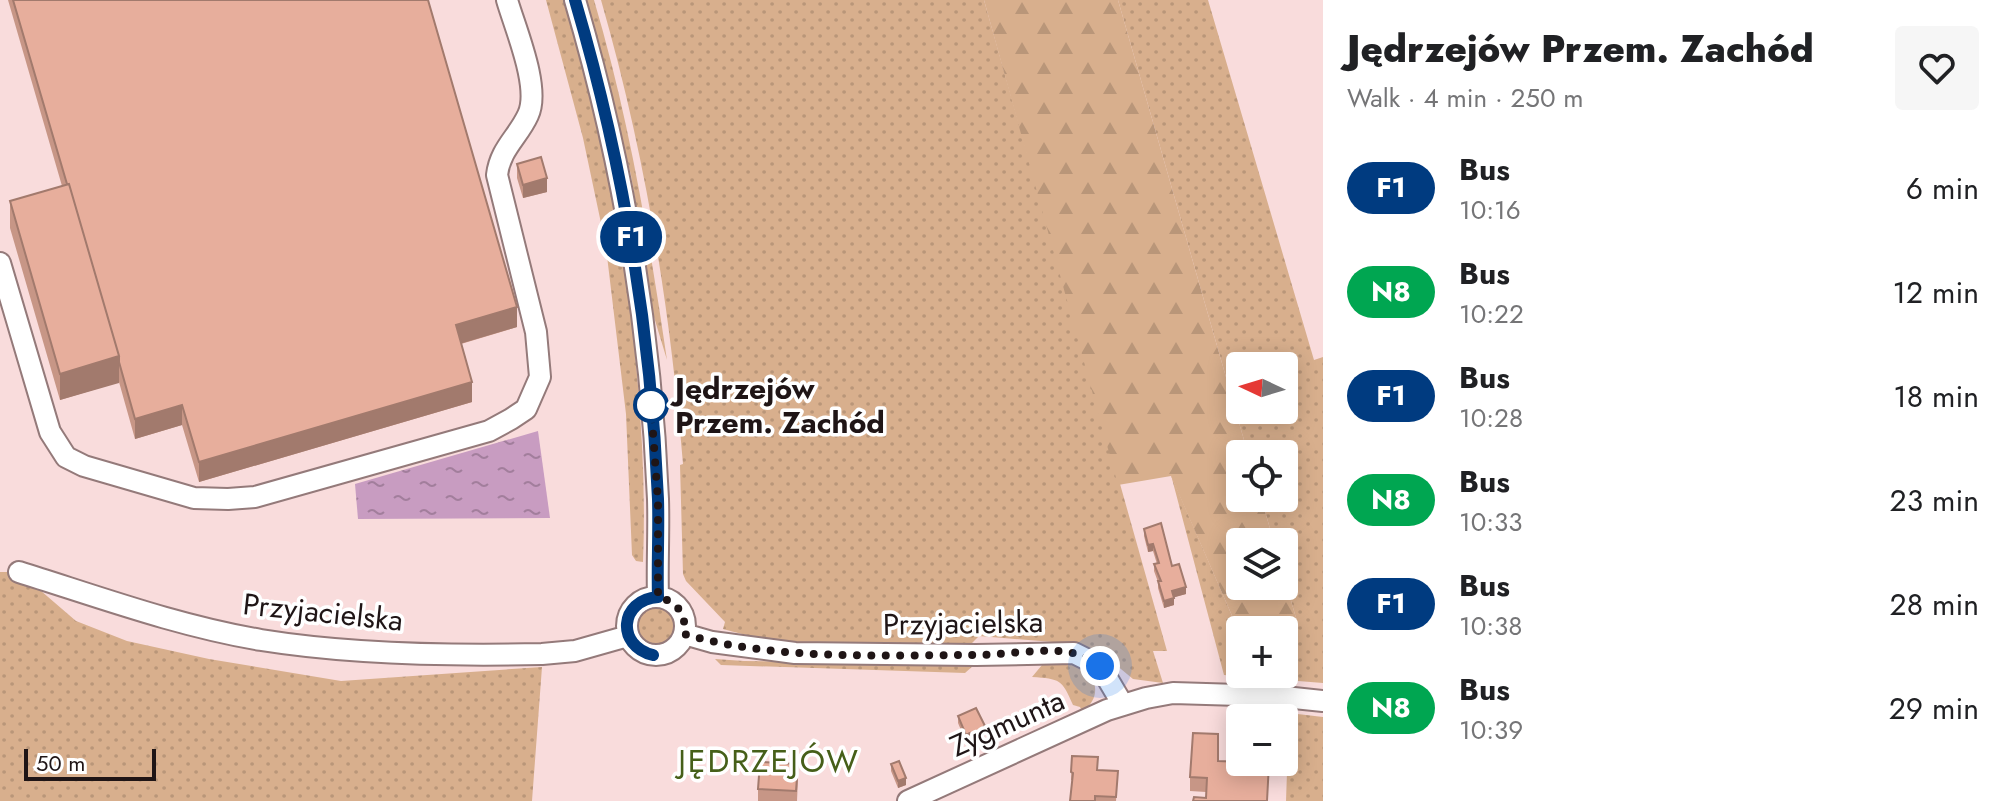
<!DOCTYPE html>
<html lang="en">
<head>
<meta charset="utf-8">
<style>
  :root { --surface:#fff; --page:#f6f6f6; --text:#202124; --muted:#757577 }
  body { margin:0; font-family:Jost,sans-serif; background:var(--page); color:var(--text); height:100vh; display:flex; flex-direction:column; font-size:30px; white-space:nowrap }
  * { box-sizing:border-box; margin:0 }
  p { font-size:26px; color:var(--muted) }
  .icon { flex:none; width:44px; height:44px; fill:none; stroke:currentColor; stroke-width:2; stroke-linecap:round; stroke-linejoin:round }
  .map { position:relative; flex:1; overflow:hidden }
  .panel { display:flex; flex-direction:column; background:var(--surface); width:680px }
  .panel>* { flex:none }
  .badge { padding:0 16px; border-radius:26px; font-size:28px; line-height:52px }
  .needle { width:52px; rotate:274deg }
  .fabs { position:absolute; left:1226px; top:352px; display:grid; gap:16px }
  .fabs a { display:grid; place-items:center; width:72px; height:72px; border-radius:8px; background:var(--surface); box-shadow:0 4px 20px #0003; font-size:40px }
  .scale { position:absolute; left:24px; bottom:20px; width:132px; box-sizing:border-box; padding-left:8px; border:4px solid #1f1516; border-top:0; font-size:22px; line-height:28px; white-space:nowrap; color:#1f1516; -webkit-text-stroke:6px #fff; paint-order:stroke }
  .you { position:absolute; width:40px; height:40px; margin:-20px; border:6px solid #fff; border-radius:50%; background:#1a73e8; box-shadow:0 0 0 12px #1a73e833 }
  .map>.badge { position:absolute; translate:-50% -50%; box-shadow:0 0 0 4px #fff }
  .round { display:grid; place-items:center; flex:none; width:84px; height:84px; border-radius:8px; background:var(--page) }
  .summary { display:flex; align-items:center; justify-content:space-between; height:136px; padding:0 24px }
  h1 { font-size:38px; font-weight:800; line-height:60px }
  ul { padding:0; list-style:none }
  li { display:flex; align-items:center; gap:24px; height:104px; padding:0 24px }
  li div { flex:1 }
  li b { display:block; font-size:30px }
  li em { font-style:normal }
  li .badge { min-width:88px; font-weight:700; text-align:center }
  main { display:flex; flex:1; min-height:0 }
  .map>svg:first-child { display:block }
</style>
</head>
<body>
<main>
<div class="map">
<svg width="1323" height="801" viewBox="0 0 1323 801">
  <defs>
    <pattern id="grass-dots" width="8" height="8" patternUnits="userSpaceOnUse" patternTransform="scale(2)"><rect width="8" height="8" fill="#d8af8d"/><path d="M2 2h.1M6 6h.1" fill="none" stroke="#b99679" stroke-width="1.8" stroke-linecap="round"/></pattern>
    <pattern id="forest-firs" width="22" height="20" patternUnits="userSpaceOnUse" patternTransform="scale(2)"><rect width="22" height="20" fill="#d8af8d"/><path d="M5 1l3.5 6h-7zM16 11l3.5 6h-7z" fill="#b99679"/></pattern>
    <pattern id="water-ripples" width="26" height="14" patternUnits="userSpaceOnUse" patternTransform="scale(2)"><rect width="26" height="14" fill="#c89cc1"/><path d="M2 4q2-2 4 0t4 0M15 11q2-2 4 0t4 0" fill="none" stroke="#a27e9c"/></pattern>
  </defs>
  <rect width="100%" height="100%" fill="#f9dcdc"/>
  <path fill="url(#grass-dots)" fill-rule="evenodd" d="M 546,0 L 564,0 L 601,138 L 619,235 L 616,240 L 605,242 L 583,138 Z
    M 586,0 L 594,0 C 629,118 649,238 667,360 L 654,317 L 631,175 Z
    M 601,0 L 984,0 L 1167,651 L 1153,651 L 1163,683 L 1133,679 L 1098,650 L 1053,642 L 979,636 L 969,646 C 887,645 802,652 723,629 L 725,622 L 686,581 L 683,574 L 680,465 L 683,464 C 670,306 645,153 601,0 Z
    M 1118,0 L 1208,0 L 1314,360 L 1323,357 L 1323,683 L 1224,675 L 1171,475 L 1233,618 L 1298,625 L 1284,576 L 1284,542 L 1274,542 L 1261,498 L 1284,498 L 1284,454 L 1248,454 ZM 1240,366 L 1284,366 L 1284,410 L 1240,410 ZM 1240,630 L 1284,630 L 1284,674 L 1240,674 Z
    M 618,254 L 624,257 C 637,359 647,460 643,562 L 636,561 L 632,555 L 626,414 L 607,256 Z
    M 0,572 L 19,572 L 76,621 L 127,641 L 209,659 L 341,681 L 542,667 L 532,801 L 0,801 Z
    M638 625a19 19 0 1 1 38 0a19 19 0 1 1-38 0Z
    M 715,659 L 744,661 L 974,665 L 965,673 L 721,665 Z
    M 1049,662 L 1071,663 L 1091,674 C 1098,688 1097,702 1082,711 L 1080,707 L 1073,705 C 1062,679 1060,679 1032,677 L 1042,665 Z
    M 1289,713 L 1323,717 L 1323,801 L 1286,801 Z"/>
  <path fill="url(#forest-firs)" d="M 984,0 L 1118,0 L 1248,454 L 1240,454 L 1240,498 L 1261,498 L 1274,542 L 1240,542 L 1240,586 L 1284,586 L 1284,576 L 1298,625 L 1233,618 L 1171,476 L 1118,485 Z"/>
  <path fill="url(#water-ripples)" d="M 538,431 L 550,518 L 358,519 L 355,484 Z"/>
  <g fill="none" stroke-linecap="round" stroke-linejoin="round">
    <g stroke="#947a7a" stroke-width="24">
      <path id="minor" d="M 575,0 C 623,163 651,329 658,499 C 659,532 657,565 658,597
        M 0,263 L 50,432 L 66,457 L 84,466 L 194,498 L 228,499 L 255,497 L 489,431 L 511,419 L 526,409 L 540,377 L 536,332 L 497,175 C 500,149 518,137 528,115 C 541,88 515,28 507,0
        M 19,572 C 99,597 178,626 261,640 C 348,654 454,656 542,654 L 575,651 L 628,636
        M627 626a29 29 0 1 1 58 0a29 29 0 1 1-58 0Z
        M 684,634 L 712,642 L 795,653 L 976,655 L 1074,653 L 1100,666 L 1123,705
        M 908,801 L 1107,710 L 1146,698 L 1173,693 L 1275,696 L 1323,701"/>
    </g>
    <use href="#minor" stroke="#fff" stroke-width="20"/>
  </g>
  <path fill="#c79686" d="M 8,0 L 428,0 L 517,327 L 461,344 L 472,402 L 199,482 L 182,425 L 135,439 L 119,382 L 60,400 L 10,228 L 10,201 L 62,186 Z
    M 517,164 L 547,192 L 523,198 L 517,178 Z
    M 1144,529 L 1172,566 L 1186,594 L 1174,597 L 1174,605 L 1164,608 L 1158,588 L 1158,582 L 1154,571 L 1154,564 L 1157,564 L 1153,551 L 1148,552 L 1144,536 Z
    M 958,716 L 985,734 L 984,734 L 984,740 L 971,745 L 970,740 L 966,742 L 958,723 Z
    M 1072,756 L 1098,770 L 1118,771 L 1116,801 L 1070,801 L 1073,780 L 1071,780 Z
    M 1218,761 L 1269,776 L 1206,798 L 1206,792 L 1190,791 L 1190,777 Z
    M 891,764 L 906,785 L 898,788 L 891,771 Z
    M 798,778 L 797,801 L 758,801 L 758,789 Z"/>
  <path fill="#a27a6d" d="M 547,178 L 547,192 L 523,198 L 523,185 Z
    M 517,307 L 517,327 L 456,345 L 456,325 Z
    M 119,356 L 119,383 L 60,400 L 60,374 Z
    M 472,382 L 472,402 L 199,482 L 199,462 Z
    M 182,405 L 182,425 L 135,439 L 135,419 Z
    M 1153,544 L 1153,551 L 1148,552 L 1148,545 Z
    M 1186,587 L 1186,594 L 1172,598 L 1172,591 Z
    M 1174,598 L 1174,605 L 1164,608 L 1164,601 Z
    M 985,726 L 984,740 L 971,745 L 971,738 Z
    M 970,733 L 970,740 L 966,742 L 966,735 Z
    M 906,778 L 906,785 L 898,788 L 898,781 Z"/>
  <path fill="#e7ae9c" stroke="#a27a6d" stroke-width="2" d="M 13,0 L 428,0 L 517,307 L 456,325 L 472,382 L 199,462 L 182,405 L 135,419 L 119,362 L 119,356 L 69,184 L 67,184 Z
    M 541,157 L 547,178 L 523,185 L 517,164 Z
    M 69,184 L 119,356 L 60,374 L 10,201 Z
    M 1161,523 L 1172,566 L 1179,564 L 1186,587 L 1172,591 L 1174,598 L 1164,601 L 1158,581 L 1161,581 L 1154,564 L 1159,563 L 1153,544 L 1148,545 L 1144,529 Z
    M 976,708 L 985,726 L 982,728 L 984,733 L 971,738 L 970,733 L 966,735 L 958,716 Z
    M 1193,733 L 1218,734 L 1218,761 L 1269,763 L 1267,801 L 1193,801 L 1194,797 L 1206,798 L 1207,778 L 1190,777 Z
    M 1072,756 L 1098,757 L 1097,770 L 1118,771 L 1116,797 L 1095,796 L 1095,801 L 1070,801 L 1073,773 L 1071,772 Z
    M 899,761 L 906,778 L 898,781 L 891,764 Z
    M 760,762 L 798,764 L 796,791 L 758,789 Z"/>
  <g fill="none" stroke-linecap="round" stroke-linejoin="round">
    <g stroke="#fff" stroke-width="18">
      <path id="line" d="M 575,0 C 623,163 651,330 658,499 C 659,532 657,565 658,597 C 619,600 616,646 653,655"/>
    </g>
    <use href="#line" stroke="#003b80" stroke-width="12"/>
    <path stroke="#1f1516" stroke-width="8" stroke-dasharray="0 14.4" d="M 651,405 L 658,501 L 658,597 C 677,601 687,615 684,634 C 776,661 880,655 975,655 C 1005,655 1045,647 1073,653 C 1083,655 1092,661 1100,666"/>
  </g>
  <circle fill="#fff" stroke="#003b80" stroke-width="4" cx="651" cy="405" r="16"/>
  <g text-anchor="middle" dominant-baseline="central" stroke-width="7" stroke-linejoin="round" paint-order="stroke">
    <g font-size="30" font-weight="bold" fill="#1f1516" stroke="#fff" text-anchor="start">
      <text x="675" y="388">Jędrzejów<tspan x="675" dy="34">Przem. Zachód</tspan></text>
    </g>
    <g font-size="30" fill="#1f1516" stroke="#fff">
      <text transform="translate(323 612) rotate(6)">Przyjacielska</text>
      <text transform="translate(963 623) rotate(-1)">Przyjacielska</text>
      <text transform="translate(1007 723) rotate(-24)">Zygmunta</text>
    </g>
    <g font-size="32" letter-spacing="2" fill="#465f19" stroke="#fff">
      <text x="769" y="761">JĘDRZEJÓW</text>
    </g>
  </g>
</svg>
<div class="fabs">
<a><svg class="needle" viewBox="-14 -14 28 28"><path d="M0-13l5 13h-10z" fill="#e53935"/><path d="M0 13l5-13h-10z" fill="#757577"/></svg></a>
<a><svg class="icon" aria-label="locate" viewBox="0 0 24 24"><circle cx="12" cy="12" r="6"/><path d="M12 2v4M12 18v4M2 12h4M18 12h4"/></svg></a>
<a><svg class="icon" aria-label="layers" viewBox="0 0 24 24"><path d="M12 4l9 5-9 5-9-5zM3 14l9 5 9-5"/></svg></a>
<a>+</a>
<a>−</a>
</div>
<div class="scale">50 m</div>
<div class="you" style="left:1100px;top:666px"></div>
<b class="badge" style="left:631px;top:237px;background:#003b80;color:#fff">F1</b>
</div>
<section class="panel">
<div class="summary"><div><h1>Jędrzejów Przem. Zachód</h1><p>Walk · 4 min · 250 m</p></div><a class="round"><svg class="icon" aria-label="heart" viewBox="0 0 24 24"><path d="M12 20l-8-8c-3-5 5-10 8-4 3-6 11-1 8 4z"/></svg></a></div>
<ul>
<li><span class="badge" style="background:#003b80;color:#fff">F1</span><div><b>Bus</b><p>10:16</p></div><em>6 min</em></li>
<li><span class="badge" style="background:#00a651;color:#fff">N8</span><div><b>Bus</b><p>10:22</p></div><em>12 min</em></li>
<li><span class="badge" style="background:#003b80;color:#fff">F1</span><div><b>Bus</b><p>10:28</p></div><em>18 min</em></li>
<li><span class="badge" style="background:#00a651;color:#fff">N8</span><div><b>Bus</b><p>10:33</p></div><em>23 min</em></li>
<li><span class="badge" style="background:#003b80;color:#fff">F1</span><div><b>Bus</b><p>10:38</p></div><em>28 min</em></li>
<li><span class="badge" style="background:#00a651;color:#fff">N8</span><div><b>Bus</b><p>10:39</p></div><em>29 min</em></li>
</ul>
</section>
</main>
</body>
</html>
